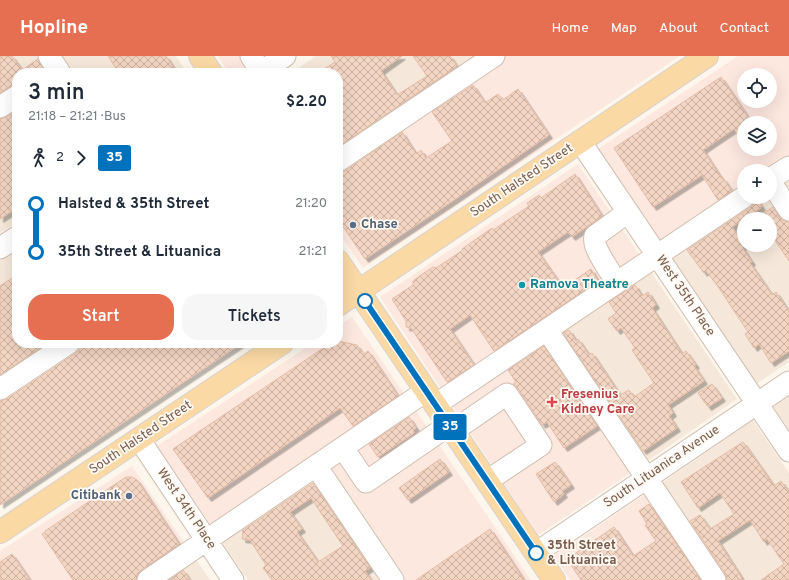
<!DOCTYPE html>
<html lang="en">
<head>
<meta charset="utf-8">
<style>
  :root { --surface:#fff; --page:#f6f6f7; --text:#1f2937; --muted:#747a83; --accent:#e76f51 }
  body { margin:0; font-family:Overpass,sans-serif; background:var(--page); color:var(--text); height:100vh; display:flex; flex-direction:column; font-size:15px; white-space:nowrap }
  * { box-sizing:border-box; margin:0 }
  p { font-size:13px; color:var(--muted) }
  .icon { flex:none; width:22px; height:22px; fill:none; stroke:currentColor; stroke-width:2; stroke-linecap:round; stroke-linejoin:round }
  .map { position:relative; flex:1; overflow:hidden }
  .sheet { position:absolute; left:12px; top:12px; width:331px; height:280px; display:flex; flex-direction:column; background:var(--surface); border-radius:16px; box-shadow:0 4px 16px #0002 }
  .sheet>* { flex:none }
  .badge { padding:0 8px; border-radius:3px; font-size:14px; line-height:26px }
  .fabs { position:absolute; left:737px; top:12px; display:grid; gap:8px }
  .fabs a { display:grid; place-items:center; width:40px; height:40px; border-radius:50%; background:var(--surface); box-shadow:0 4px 16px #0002; font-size:20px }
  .map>.badge { position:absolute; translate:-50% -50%; box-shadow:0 0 0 2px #fff }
  .legs { display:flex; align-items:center; gap:6px; height:44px; padding:0 16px; font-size:13px }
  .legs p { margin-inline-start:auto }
  .summary { display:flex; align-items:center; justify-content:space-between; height:68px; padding:0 16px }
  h1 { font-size:22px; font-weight:600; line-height:30px }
  .button { display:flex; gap:8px; margin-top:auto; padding:8px 16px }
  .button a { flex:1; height:46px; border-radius:16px; background:var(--accent); color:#fff; font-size:16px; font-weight:600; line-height:46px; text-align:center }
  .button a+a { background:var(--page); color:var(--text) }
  ul { padding:0 16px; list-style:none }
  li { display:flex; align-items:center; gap:14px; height:48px; font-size:15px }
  li i { display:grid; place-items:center; width:6px; height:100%; margin:0 5px; background:currentColor }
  li i::after { content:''; width:10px; height:10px; margin:-5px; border:3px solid; border-radius:50%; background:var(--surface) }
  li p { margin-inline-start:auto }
  li:first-child i { background:linear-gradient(#0000 50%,currentColor 0) }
  li:last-child i { background:linear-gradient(currentColor 50%,#0000 0) }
  header { display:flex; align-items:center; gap:24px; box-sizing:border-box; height:56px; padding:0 20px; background:var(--accent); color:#fff }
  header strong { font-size:19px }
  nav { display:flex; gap:22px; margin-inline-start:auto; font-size:14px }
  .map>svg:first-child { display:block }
</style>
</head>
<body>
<header>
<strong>Hopline</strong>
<nav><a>Home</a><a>Map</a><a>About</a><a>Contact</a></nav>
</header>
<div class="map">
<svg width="789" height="524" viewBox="0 0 789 524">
  <defs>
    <pattern id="building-cross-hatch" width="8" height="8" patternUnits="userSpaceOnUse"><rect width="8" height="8" fill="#f3d5c3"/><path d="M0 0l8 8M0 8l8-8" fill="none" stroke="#cab0a1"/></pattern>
    <filter id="shadow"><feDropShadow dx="3.5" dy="3.5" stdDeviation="0" flood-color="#0004"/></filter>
  </defs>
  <rect width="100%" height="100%" fill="#fdf6ec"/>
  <path fill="#f5e8da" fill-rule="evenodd" d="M 0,0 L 176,0 L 187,17 L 17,17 L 17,166 L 0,177 Z
    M 316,0 L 494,0 L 338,105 L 338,17 L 291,17 Z
    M 789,111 L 789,306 L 755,329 L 665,194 L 744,141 L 770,141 ZM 744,163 L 770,163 L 770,189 L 744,189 Z
    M 17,194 L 17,262 L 0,237 L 0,205 Z
    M 645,207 L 737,343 L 639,411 L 547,274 Z
    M 789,340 L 789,374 L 773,351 Z
    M 753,364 L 789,417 L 789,524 L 715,524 L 653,433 Z
    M 317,410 L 393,524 L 248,524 L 216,477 Z
    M 190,495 L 210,524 L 148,524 Z"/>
  <path fill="#fde8e0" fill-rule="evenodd" d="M 218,0 L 262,0 L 237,17 L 229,17 Z
    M 494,0 L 680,0 L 363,212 L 338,175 L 338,105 Z
    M 738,0 L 789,0 L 789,111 L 770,115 L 744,115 L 744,141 L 665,194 L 598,93 ZM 744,19 L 770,19 L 770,45 L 744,45 ZM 744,67 L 770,67 L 770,93 L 744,93 Z
    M 578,108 L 645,207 L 547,274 L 639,411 L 538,479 L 380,241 Z
    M 352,261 L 531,524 L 393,524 L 317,410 L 216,477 L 157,390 L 313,287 L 338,287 L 338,270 Z
    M 132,410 L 190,495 L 148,524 L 0,524 L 0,495 Z
    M 653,433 L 715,524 L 570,524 L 554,500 Z"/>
  <path fill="url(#building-cross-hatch)" stroke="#e6bba3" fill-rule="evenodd" filter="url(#shadow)" d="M 0,0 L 12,0 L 22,14 L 38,3 L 46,17 L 17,17 L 17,28 L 10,30 L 0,37 Z
    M 108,0 L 166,0 L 177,17 L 119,17 Z
    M 331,0 L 402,0 L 381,15 L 397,39 L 427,20 L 413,0 L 450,0 L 457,10 L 338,91 L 338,17 L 318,17 L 335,6 Z
    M 721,21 L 752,67 L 744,67 L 744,88 L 734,73 L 703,94 L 722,123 L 723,122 L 732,135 L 718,144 L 702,119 L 653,151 L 614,92 Z
    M 473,29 L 485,47 L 498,38 L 503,44 L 518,33 L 549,79 L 451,146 L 365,203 L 338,163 L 338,117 L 345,115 L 402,76 L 416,98 L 421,94 L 426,102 L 452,85 L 432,56 Z
    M 17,54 L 17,152 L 0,163 L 0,63 L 7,61 Z
    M 575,118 L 602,160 L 572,181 L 568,176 L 538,196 L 563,232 L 591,213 L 598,225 L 494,295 L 470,259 L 450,273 L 474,309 L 447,326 L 411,272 L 406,271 L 406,265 L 392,243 L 413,229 L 413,225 L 421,219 L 433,211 L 436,212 L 463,194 L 462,193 L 492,172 L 493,174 L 529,150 L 527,147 L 539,139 L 541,142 Z
    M 756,142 L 762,151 L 732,171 L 744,189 L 742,191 L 752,206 L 750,207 L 772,239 L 776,236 L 789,256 L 789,295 L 771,307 L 759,288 L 754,292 L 745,278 L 748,276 L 717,229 L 706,215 L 704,217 L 687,194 L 751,151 L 755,147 Z
    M 773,151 L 779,161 L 783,164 L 789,166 L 789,205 L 770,177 L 771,174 L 770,163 L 764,163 L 761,159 Z
    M 17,219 L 17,287 L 47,287 L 0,319 L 0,230 Z
    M 635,229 L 642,240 L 648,236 L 656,249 L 652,252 L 682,298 L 686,295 L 696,309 L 694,310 L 704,325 L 668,349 L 673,357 L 669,360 L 677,372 L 643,395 L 563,277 L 569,274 L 576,285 L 578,283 L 589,299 L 592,297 L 620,339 L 629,334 L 634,341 L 654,327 L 632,294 L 635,292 L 621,272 L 617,275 L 608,263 L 616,257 L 609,246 Z
    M 338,285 L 357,289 L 361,296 L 362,295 L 364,298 L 368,295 L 398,340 L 353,370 L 340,352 L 208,442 L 173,393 L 331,287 L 338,287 Z
    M 81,287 L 242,287 L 0,449 L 0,345 L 7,343 L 76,297 L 80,293 Z
    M 544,290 L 597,370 L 564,392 L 547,366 L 542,369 L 517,331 L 513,328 L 516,326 L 508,314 Z
    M 712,328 L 722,342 L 708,351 L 698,337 Z
    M 409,361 L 416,372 L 413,374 L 414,377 L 378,401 L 369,388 Z
    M 743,386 L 774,430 L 781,425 L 789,437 L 789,524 L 761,524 L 784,508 L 767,483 L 764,486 L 750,464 L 718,485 L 743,524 L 727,524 L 725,517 L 690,465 L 700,459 L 710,473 L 734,458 L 720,437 L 698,452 L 681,426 Z
    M 440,403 L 449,416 L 408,444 L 399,432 Z
    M 555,406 L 571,429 L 562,435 L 564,438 L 554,446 L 536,418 Z
    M 126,421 L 132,421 L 137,424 L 179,488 L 141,514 L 137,518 L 136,524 L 73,524 L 42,478 L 45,476 L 45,475 Z
    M 313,427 L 370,512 L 365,515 L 371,524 L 272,524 L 263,512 L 266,509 L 250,484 L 242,483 L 243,476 L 242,475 ZM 311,442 L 343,490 L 318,506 L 297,476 L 302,473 L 290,456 Z
    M 649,448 L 701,524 L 581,524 L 567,503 L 614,471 L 633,500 L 656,485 L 645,469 L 647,468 L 639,455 Z
    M 490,473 L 524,524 L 416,524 L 464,491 Z
    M 12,498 L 30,524 L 0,524 L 0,506 Z
    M 183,514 L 190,524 L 169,524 Z"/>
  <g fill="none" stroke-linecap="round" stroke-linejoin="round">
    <g stroke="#d1beb0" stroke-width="23">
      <path id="minor" d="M 49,0 L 60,17
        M 251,0 L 261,16
        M 259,17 L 285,0
        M 0,51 L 17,40
        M 580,85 L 789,395
        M 338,105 L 494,0
        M 770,123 L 789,111
        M 770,125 L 789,154
        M 0,192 L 17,181
        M 610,216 C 605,207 592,190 595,180 L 628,156
        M 547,274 L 715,524
        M 0,333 L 69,287
        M 435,349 L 744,141
        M 453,375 L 507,338 L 541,389 L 487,425
        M 139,383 L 233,524
        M 343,392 L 366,426 L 449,369
        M 316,410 L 393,524
        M 536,497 L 789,326
        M 148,524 L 426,335"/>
    </g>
    <g stroke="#dad1cd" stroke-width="24">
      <path id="major" d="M 200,0 L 211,17
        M 338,205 L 554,524
        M 338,249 L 707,0
        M 0,476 L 282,287"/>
    </g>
    <use href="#minor" stroke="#fff" stroke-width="21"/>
    <use href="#major" stroke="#fbd9a5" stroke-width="22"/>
  </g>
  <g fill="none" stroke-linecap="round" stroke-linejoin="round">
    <g stroke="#fff" stroke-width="9">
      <path id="line-1" d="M 365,245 L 536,497"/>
    </g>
    <use href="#line-1" stroke="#0072bc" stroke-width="6"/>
  </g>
  <g fill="#5c6f8a" stroke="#fffaf3" stroke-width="1.5">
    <circle cx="353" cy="169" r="4"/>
    <circle cx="129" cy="440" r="4"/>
  </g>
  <circle fill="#0f9aa8" stroke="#fffaf3" stroke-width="1.5" cx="522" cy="229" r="4"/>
  <g fill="#fff" stroke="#0072bc" stroke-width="2">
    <circle cx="365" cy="245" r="7"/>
    <circle cx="536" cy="497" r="7"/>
  </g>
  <path fill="#e0444e" stroke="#fffaf3" stroke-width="1.5" d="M550 340h4v4h4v4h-4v4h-4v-4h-4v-4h4z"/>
  <g text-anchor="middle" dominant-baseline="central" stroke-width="3.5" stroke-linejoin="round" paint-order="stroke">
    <g font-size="13" fill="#7a5c4d" stroke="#fffaf3">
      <text transform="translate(522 125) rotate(-34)">South Halsted Street</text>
      <text transform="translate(685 240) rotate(56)">West 35th Place</text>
      <text transform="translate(141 382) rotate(-34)">South Halsted Street</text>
      <text transform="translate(662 411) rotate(-34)">South Lituanica Avenue</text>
      <text transform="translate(186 453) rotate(56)">West 34th Place</text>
    </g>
    <g font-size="13" font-weight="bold" fill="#4e5e75" stroke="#fffaf3" text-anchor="start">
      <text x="361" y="169">Chase</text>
      <text x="121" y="440" text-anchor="end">Citibank</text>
    </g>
    <g font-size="13" font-weight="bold" fill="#0d838f" stroke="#fffaf3" text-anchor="start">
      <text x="530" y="229">Ramova Theatre</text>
    </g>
    <g font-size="13" font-weight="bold" fill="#be3a42" stroke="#fffaf3" text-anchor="start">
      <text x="561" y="339">Fresenius<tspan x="561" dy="15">Kidney Care</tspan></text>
    </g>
    <g font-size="13" font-weight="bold" fill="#7a5c4d" stroke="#fffaf3" text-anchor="start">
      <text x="547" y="490">35th Street<tspan x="547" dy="15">&amp; Lituanica</tspan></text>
    </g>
  </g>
</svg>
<div class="fabs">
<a><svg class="icon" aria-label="locate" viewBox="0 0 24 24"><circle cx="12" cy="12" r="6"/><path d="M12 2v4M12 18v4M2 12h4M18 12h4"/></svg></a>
<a><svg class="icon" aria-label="layers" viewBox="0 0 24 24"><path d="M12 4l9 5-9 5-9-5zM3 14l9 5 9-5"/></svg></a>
<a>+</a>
<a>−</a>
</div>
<b class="badge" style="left:450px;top:371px;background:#0072bc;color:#fff">35</b>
<section class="sheet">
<div class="summary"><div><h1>3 min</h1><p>21:18 – 21:21 · Bus</p></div><b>$2.20</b></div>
<div class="legs"><svg class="icon" aria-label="walk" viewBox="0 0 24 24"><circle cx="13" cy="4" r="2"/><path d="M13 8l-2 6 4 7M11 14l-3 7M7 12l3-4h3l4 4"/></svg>2<svg class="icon" aria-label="forward" viewBox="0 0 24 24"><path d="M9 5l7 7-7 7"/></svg><b class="badge" style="background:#0072bc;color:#fff">35</b></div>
<ul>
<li><i style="color:#0072bc"></i><b>Halsted &amp; 35th Street</b><p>21:20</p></li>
<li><i style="color:#0072bc"></i><b>35th Street &amp; Lituanica</b><p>21:21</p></li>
</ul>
<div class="button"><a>Start</a><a>Tickets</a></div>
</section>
</div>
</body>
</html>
